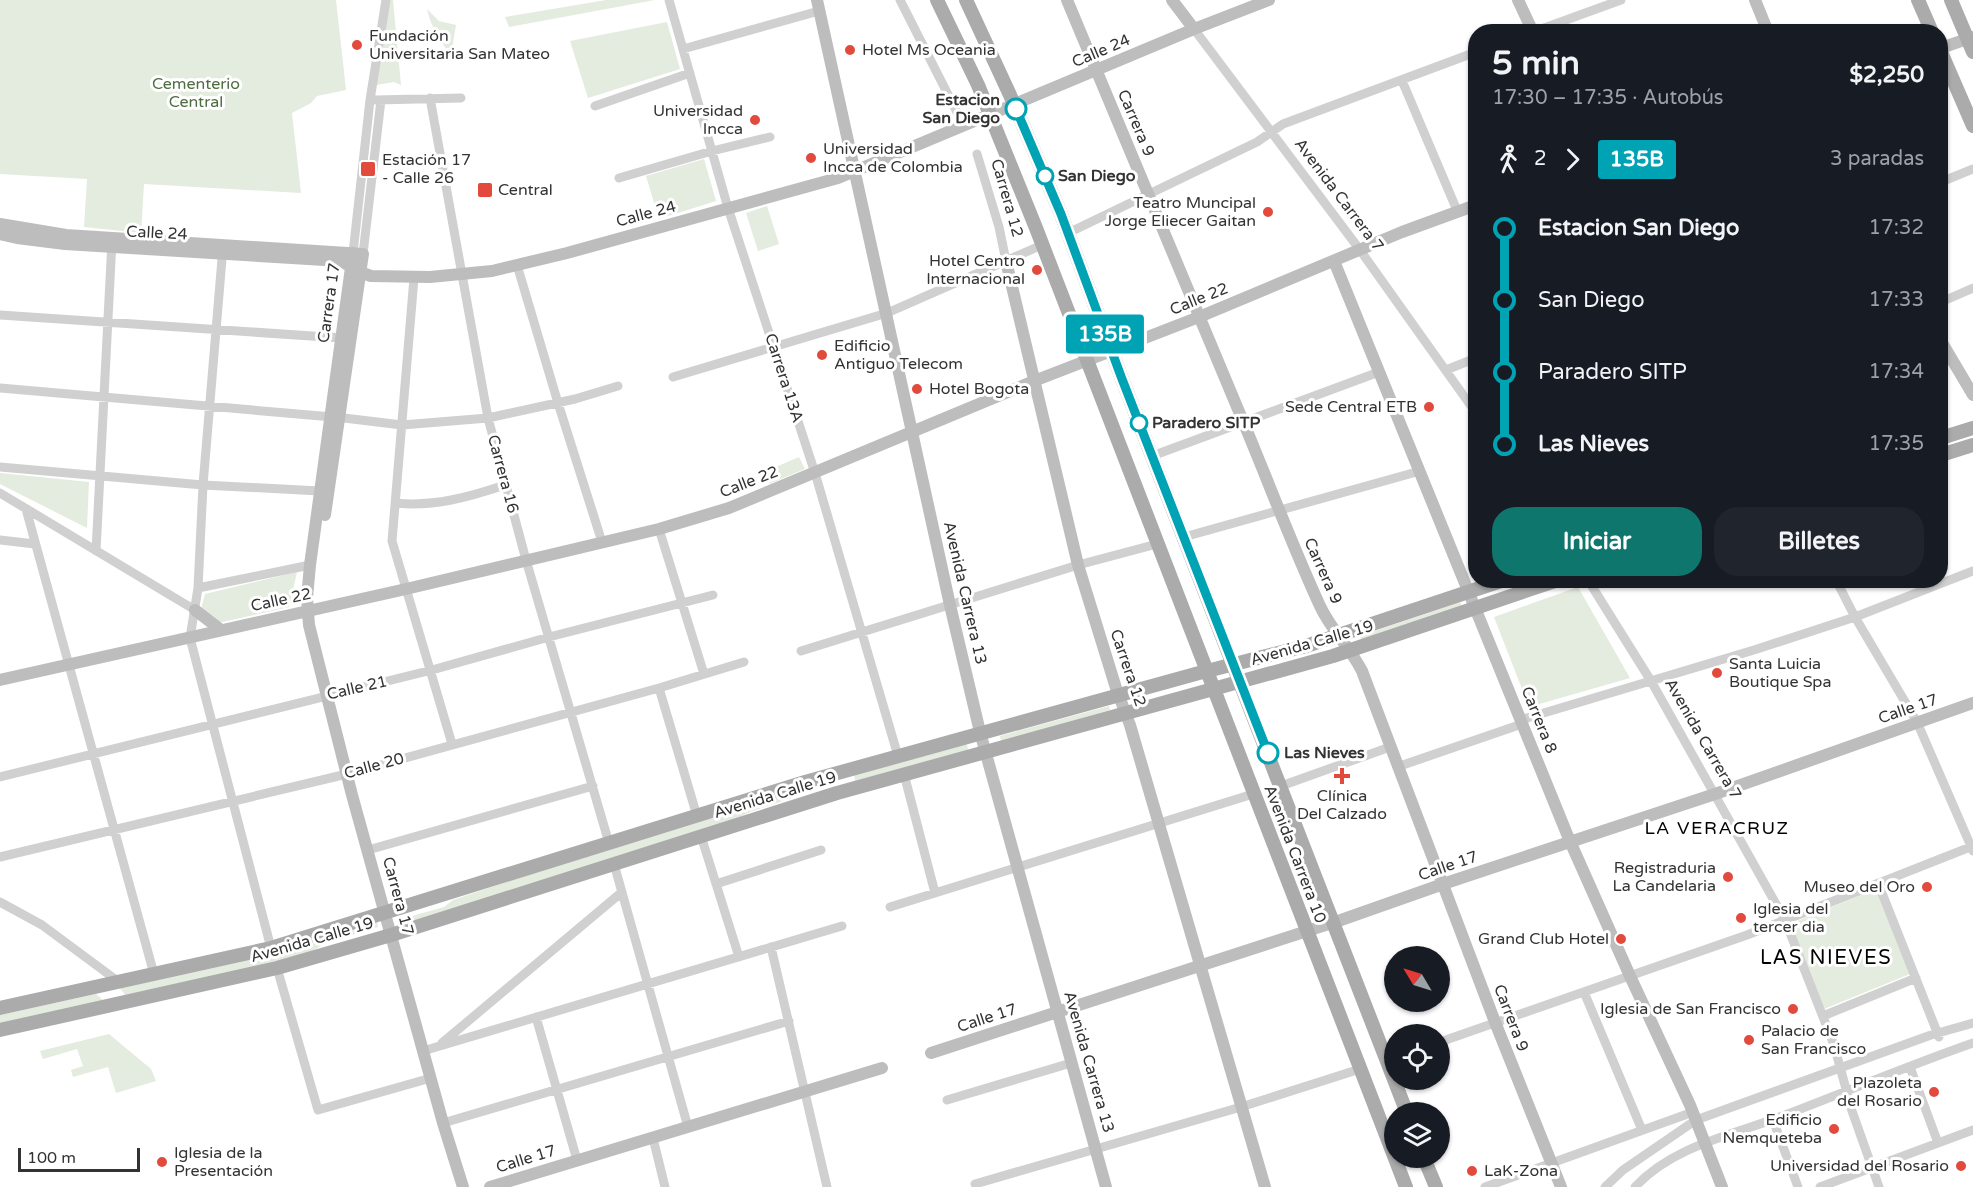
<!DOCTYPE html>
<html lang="es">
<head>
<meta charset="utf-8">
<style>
  :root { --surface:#171b24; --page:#20242c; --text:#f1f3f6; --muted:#9ea1a6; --accent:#0f766e }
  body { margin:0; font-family:"Varela Round",sans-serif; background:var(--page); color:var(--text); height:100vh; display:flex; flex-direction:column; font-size:22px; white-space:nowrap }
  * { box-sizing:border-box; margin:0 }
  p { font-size:20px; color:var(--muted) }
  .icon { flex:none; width:33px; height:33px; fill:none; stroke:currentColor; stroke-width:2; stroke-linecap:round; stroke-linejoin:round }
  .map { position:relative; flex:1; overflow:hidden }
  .side { position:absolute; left:1468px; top:24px; width:480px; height:564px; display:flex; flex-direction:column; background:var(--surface); border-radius:24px; box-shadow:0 2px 4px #0004 }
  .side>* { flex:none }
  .badge { padding:0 12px; border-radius:4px; font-size:21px; line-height:39px }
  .needle { width:39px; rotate:308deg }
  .buttons { position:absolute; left:1384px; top:946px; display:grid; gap:12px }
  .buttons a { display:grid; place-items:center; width:66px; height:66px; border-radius:50%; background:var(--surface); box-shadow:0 2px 4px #0004; font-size:30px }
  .scale { position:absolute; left:18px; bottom:15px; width:122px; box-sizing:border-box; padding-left:6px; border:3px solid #333; border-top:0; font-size:16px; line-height:21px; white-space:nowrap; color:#333; -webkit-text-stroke:4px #fff; paint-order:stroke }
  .map>.badge { position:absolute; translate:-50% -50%; box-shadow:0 0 0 3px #fff }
  .legs { display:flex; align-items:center; gap:9px; height:66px; padding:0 24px; font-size:20px }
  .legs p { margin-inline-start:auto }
  .summary { display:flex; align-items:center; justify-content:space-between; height:102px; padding:0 24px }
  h1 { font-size:33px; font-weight:800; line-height:45px }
  .primary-button { display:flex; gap:12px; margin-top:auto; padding:12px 24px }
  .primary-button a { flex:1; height:69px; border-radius:24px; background:var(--accent); color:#fff; font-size:24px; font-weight:800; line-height:69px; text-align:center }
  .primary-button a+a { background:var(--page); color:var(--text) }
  ul { padding:0 24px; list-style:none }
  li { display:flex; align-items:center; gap:21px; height:72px; font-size:22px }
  li i { display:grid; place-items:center; width:9px; height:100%; margin:0 8px; background:currentColor }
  li i::after { content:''; width:15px; height:15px; margin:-8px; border:4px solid; border-radius:50%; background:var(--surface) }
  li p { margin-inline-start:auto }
  li:first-child i { background:linear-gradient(#0000 50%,currentColor 0) }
  li:last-child i { background:linear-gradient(currentColor 50%,#0000 0) }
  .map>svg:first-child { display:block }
</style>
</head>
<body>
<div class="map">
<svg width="1973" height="1187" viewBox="0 0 1973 1187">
  <rect width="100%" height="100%" fill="#fff"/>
  <path fill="#e4ebdf" d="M 0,0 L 336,0 L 346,90 L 317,96 L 311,103 L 292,113 L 301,193 L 144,184 L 141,233 L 84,227 L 87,179 L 0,174 Z
    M 389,0 L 393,0 L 401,85 L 394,82 L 376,85 Z
    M 606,0 L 655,0 L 509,27 L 505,17 Z
    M 427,9 L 439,21 L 456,25 L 452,49 L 455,59 C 442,45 431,28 427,9 Z
    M 667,22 L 680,69 L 588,98 L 570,41 Z
    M 704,159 L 716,201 L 659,219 L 646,176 Z
    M 767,206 L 779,244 L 758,251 L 746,213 Z
    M 799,457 L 805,469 L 769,484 L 764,472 Z
    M 0,473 L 89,482 L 87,528 L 0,484 Z
    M 297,572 L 289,607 L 218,623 L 201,609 L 205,594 Z
    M 1578,587 L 1630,678 L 1529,707 L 1494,617 Z
    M 1460,602 L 1463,609 L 1362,643 L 1360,636 Z
    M 1109,706 L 1110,710 L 1001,742 L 1000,736 Z
    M 967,744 L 968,750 L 855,781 L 854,775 Z
    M 796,792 L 798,796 L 750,812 L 727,823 L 400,926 L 398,920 L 444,907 L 453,900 L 506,882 Z
    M 1876,889 L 1910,974 L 1824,1009 L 1790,924 Z
    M 377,922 L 378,927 L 326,943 L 309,953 L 258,967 L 126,996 L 119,987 L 293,949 Z
    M 96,994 L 104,1001 L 0,1024 L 0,1015 Z
    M 109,1034 L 151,1069 L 156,1081 L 116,1093 L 108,1067 L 73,1077 L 71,1070 L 83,1066 L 77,1049 L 43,1059 L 40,1051 Z"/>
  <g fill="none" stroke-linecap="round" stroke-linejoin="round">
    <path stroke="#d0d0d0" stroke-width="9" d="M 669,0 L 728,208 L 815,473 L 898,756
      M 900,0 L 964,126
      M 1194,29 L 1360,250 L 1476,413
      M 1533,32 L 1621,0
      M 683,49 L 819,11
      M 1403,83 L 1456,208
      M 430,98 L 488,418 L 526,560 L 609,843
      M 376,100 L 461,98
      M 595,106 L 690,73
      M 977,154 L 999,227 L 1006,261
      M 619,178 L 712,151 L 770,137
      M 1941,182 L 1973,169
      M 1068,233 L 1257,142 L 1283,124 L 1476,52
      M 223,247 L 203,485 L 198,588 L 190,638 L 271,948
      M 353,253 L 370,100 L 386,0
      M 363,254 L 381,100
      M 517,265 L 558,403 L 602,542
      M 414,278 L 392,541 L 452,744
      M 1941,302 L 1973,288
      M 0,315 L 341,338
      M 1446,370 L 1476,358
      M 673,377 L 887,313 L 1042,245
      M 0,388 L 344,418 L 402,425 L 488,418 L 575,399 L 618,386
      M 1152,456 L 1379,372
      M 0,467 L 203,485 L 320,491
      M 0,493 L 195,610
      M 396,503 C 434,507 469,497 505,485
      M 26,509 L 154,974
      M 659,529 L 704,674
      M 1184,537 L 1420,471
      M 0,540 L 35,544
      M 96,551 L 112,241
      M 1588,580 L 1651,681 L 1785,920 L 1834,1045 L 1852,1111 L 1879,1187
      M 1836,580 L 1855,617 L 1917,722 L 1973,851
      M 198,588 L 310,565
      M 801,651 L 1078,565 L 1157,544
      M 659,688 L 697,816
      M 1397,767 L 1519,725 L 1527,718 L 1754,650 L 1855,617 L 1973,571
      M 904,774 L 935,893
      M 0,777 L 432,670 L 549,637 L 713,595
      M 1281,786 L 1390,747
      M 701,836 L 739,957
      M 368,850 L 593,786
      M 0,857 L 347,774 L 659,688 L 744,662
      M 614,864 L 688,1127
      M 1878,883 L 1939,1037
      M 716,884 L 821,850
      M 0,902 L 42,925 L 119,982
      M 890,907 L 1253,794
      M 771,947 L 827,1187
      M 277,968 L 318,1110 L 431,1078
      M 1584,992 L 1642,1130
      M 1823,1016 L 1916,978
      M 536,1017 L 577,1160
      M 1440,1042 L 1747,935 L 1973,846
      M 442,1043 L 622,892
      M 423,1051 L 842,926
      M 1910,1067 L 1938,1143
      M 947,1100 L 1071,1063
      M 1773,1120 L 1798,1187
      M 443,1123 L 789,1021
      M 653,1138 L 665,1187
      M 975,1184 L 1241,1107 L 1360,1069
      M 1485,1187 L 1693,1112
      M 1605,1187 L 1623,1170 L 1696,1120 L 1931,1035 L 1973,1023
      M 1635,1187 C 1674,1145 1734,1135 1785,1115 C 1848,1091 1910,1065 1973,1043
      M 1820,1187 L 1973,1130"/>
    <path stroke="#bdbdbd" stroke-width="12" d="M 817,0 L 950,605 L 980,732 L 1106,1187
      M 1067,0 C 1124,138 1182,276 1240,414 C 1267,478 1291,543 1320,606 C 1331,630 1350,647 1362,671 L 1495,1022 L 1561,1187
      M 1172,0 L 1194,29
      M 1518,0 L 1533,32
      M 1755,0 L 1768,32
      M 1941,48 L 1973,37
      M 0,224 L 66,235 L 363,254 L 325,515
      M 0,234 L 17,238 L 65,244 L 341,261 L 360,272 L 371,276 L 430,277 L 492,271 L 567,253 L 838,178 L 1194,29 L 1269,0
      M 353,253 L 310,565 L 307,598 L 309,625 L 352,795 L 443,1123 L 463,1187
      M 1006,261 L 1078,565 L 1116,688 L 1130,725 L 1265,1187
      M 1334,261 L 1569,839 L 1630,976 L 1690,1105 L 1722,1187
      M 1941,341 L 1973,395
      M 195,610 L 221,630
      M 0,680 L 406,589 L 659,529 L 729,508 L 1034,381 L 1199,317 L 1402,232 L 1476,205
      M 931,1053 L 1341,920 L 1446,883 L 1715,794 L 1973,703
      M 490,1187 L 882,1068"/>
    <path stroke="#ababab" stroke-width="14" d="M 937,0 L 978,85 L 1036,228 L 1406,1187
      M 966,0 L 1010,95 L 1061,214 L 1122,379 L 1407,1113
      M 1918,0 L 1932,32
      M 1951,0 L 1973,52
      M 1941,52 L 1973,126
      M 1941,438 L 1973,428
      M 1941,455 L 1973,445
      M 0,1008 L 271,948 L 805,782 L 1199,673 L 1306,646 L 1504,580
      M 0,1030 L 277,968 L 391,935 L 837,793 L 1333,656 L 1558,580
      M 1424,1158 L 1436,1187"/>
  </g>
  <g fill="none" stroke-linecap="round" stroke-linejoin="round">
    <g stroke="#fff" stroke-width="14">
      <path id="line-1" d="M 1016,109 L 1061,214 L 1122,379 L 1268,753"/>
    </g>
    <use href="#line-1" stroke="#00a3b4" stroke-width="9"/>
  </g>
  <g fill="#e14a3d" stroke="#fff" stroke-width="2">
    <circle cx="357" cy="45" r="6"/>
    <circle cx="850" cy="50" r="6"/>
    <circle cx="755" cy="120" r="6"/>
    <circle cx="811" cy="158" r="6"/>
    <rect x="360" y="161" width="16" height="16" rx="3"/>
    <rect x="477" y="182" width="16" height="16" rx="3"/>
    <circle cx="1268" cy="212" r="6"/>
    <circle cx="1037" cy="270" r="6"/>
    <circle cx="822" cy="355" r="6"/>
    <circle cx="917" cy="389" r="6"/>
    <circle cx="1429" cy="407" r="6"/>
    <circle cx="1717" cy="673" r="6"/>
    <path d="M1339 767h6v6h6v6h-6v6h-6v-6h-6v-6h6z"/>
    <circle cx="1728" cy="877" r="6"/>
    <circle cx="1927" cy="887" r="6"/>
    <circle cx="1741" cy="918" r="6"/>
    <circle cx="1621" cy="939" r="6"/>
    <circle cx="1793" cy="1009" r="6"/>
    <circle cx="1749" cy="1040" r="6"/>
    <circle cx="1934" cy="1092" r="6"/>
    <circle cx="1834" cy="1129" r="6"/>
    <circle cx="162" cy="1162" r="6"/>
    <circle cx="1961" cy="1166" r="6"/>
    <circle cx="1472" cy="1171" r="6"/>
  </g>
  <g fill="#fff" stroke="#00a3b4" stroke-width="3">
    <circle cx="1016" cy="109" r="10"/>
    <circle cx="1045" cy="176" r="8"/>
    <circle cx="1139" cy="423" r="8"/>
    <circle cx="1268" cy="753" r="10"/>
  </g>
  <g text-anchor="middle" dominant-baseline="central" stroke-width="6" stroke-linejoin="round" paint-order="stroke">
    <g font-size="16" fill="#333" stroke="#fff" text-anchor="start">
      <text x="369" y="36">Fundación<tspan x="369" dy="18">Universitaria San Mateo</tspan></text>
      <text x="862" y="50">Hotel Ms Oceania</text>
      <text x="743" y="111" text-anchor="end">Universidad<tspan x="743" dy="18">Incca</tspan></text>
      <text x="823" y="149">Universidad<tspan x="823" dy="18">Incca de Colombia</tspan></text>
      <text x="382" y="160">Estación 17<tspan x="382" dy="18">- Calle 26</tspan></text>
      <text x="498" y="190">Central</text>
      <text x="1256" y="203" text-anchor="end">Teatro Muncipal<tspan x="1256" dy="18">Jorge Eliecer Gaitan</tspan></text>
      <text x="1025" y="261" text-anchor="end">Hotel Centro<tspan x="1025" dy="18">Internacional</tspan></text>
      <text x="834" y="346">Edificio<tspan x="834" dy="18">Antiguo Telecom</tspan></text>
      <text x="929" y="389">Hotel Bogota</text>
      <text x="1417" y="407" text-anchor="end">Sede Central ETB</text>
      <text x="1729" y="664">Santa Luicia<tspan x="1729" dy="18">Boutique Spa</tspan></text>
      <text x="1342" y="796" text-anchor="middle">Clínica<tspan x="1342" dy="18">Del Calzado</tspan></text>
      <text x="1716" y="868" text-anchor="end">Registraduria<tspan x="1716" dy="18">La Candelaria</tspan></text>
      <text x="1915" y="887" text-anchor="end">Museo del Oro</text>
      <text x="1753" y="909">Iglesia del<tspan x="1753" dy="18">tercer dia</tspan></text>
      <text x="1609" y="939" text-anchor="end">Grand Club Hotel</text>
      <text x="1781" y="1009" text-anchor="end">Iglesia de San Francisco</text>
      <text x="1761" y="1031">Palacio de<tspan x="1761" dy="18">San Francisco</tspan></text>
      <text x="1922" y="1083" text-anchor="end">Plazoleta<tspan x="1922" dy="18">del Rosario</tspan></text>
      <text x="1822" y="1120" text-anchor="end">Edificio<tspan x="1822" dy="18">Nemqueteba</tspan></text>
      <text x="174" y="1153">Iglesia de la<tspan x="174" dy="18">Presentación</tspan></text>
      <text x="1949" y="1166" text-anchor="end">Universidad del Rosario</text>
      <text x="1484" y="1171">LaK-Zona</text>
    </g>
    <g font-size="16" fill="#333" stroke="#fff">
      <text transform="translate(1101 51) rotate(-23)">Calle 24</text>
      <text transform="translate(1136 123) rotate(67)">Carrera 9</text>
      <text transform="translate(1339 195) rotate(53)">Avenida Carrera 7</text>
      <text transform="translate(1007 198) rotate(74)">Carrera 12</text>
      <text transform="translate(646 214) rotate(-15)">Calle 24</text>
      <text transform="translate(157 233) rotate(3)">Calle 24</text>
      <text transform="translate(1199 299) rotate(-22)">Calle 22</text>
      <text transform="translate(329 303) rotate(-82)">Carrera 17</text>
      <text transform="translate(784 378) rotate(72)">Carrera 13A</text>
      <text transform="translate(503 474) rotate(75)">Carrera 16</text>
      <text transform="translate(749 482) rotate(-21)">Calle 22</text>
      <text transform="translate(1323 571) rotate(66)">Carrera 9</text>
      <text transform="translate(965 593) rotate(77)">Avenida Carrera 13</text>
      <text transform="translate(281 600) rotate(-12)">Calle 22</text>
      <text transform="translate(1312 643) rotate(-16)">Avenida Calle 19</text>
      <text transform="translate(1128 668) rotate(71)">Carrera 12</text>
      <text transform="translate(357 688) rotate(-13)">Calle 21</text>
      <text transform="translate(1908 709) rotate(-19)">Calle 17</text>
      <text transform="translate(1539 720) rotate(68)">Carrera 8</text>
      <text transform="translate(1703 739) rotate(60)">Avenida Carrera 7</text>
      <text transform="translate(374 766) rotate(-15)">Calle 20</text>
      <text transform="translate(775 795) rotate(-17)">Avenida Calle 19</text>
      <text transform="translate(1295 854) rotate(69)">Avenida Carrera 10</text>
      <text transform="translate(1448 866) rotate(-19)">Calle 17</text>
      <text transform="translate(398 896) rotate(75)">Carrera 17</text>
      <text transform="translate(312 940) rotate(-16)">Avenida Calle 19</text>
      <text transform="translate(987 1018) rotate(-18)">Calle 17</text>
      <text transform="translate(1511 1018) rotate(69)">Carrera 9</text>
      <text transform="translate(1089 1062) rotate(74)">Avenida Carrera 13</text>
      <text transform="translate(526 1159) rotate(-17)">Calle 17</text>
    </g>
    <g font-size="16" fill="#4f6e40" stroke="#fff">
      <text x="196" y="84">Cementerio<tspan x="196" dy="18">Central</tspan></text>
    </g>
    <g font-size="16" font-weight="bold" fill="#333" stroke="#fff" text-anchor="start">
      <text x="1000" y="100" text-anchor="end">Estacion<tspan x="1000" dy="18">San Diego</tspan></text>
      <text x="1058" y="176">San Diego</text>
      <text x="1152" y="423">Paradero SITP</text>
      <text x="1284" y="753">Las Nieves</text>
    </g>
    <g font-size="18" letter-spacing="1.5" fill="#000" stroke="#fff">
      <text x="1717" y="828">LA VERACRUZ</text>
    </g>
    <g font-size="20" letter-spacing="1.5" fill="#000" stroke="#fff">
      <text x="1826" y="958">LAS NIEVES</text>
    </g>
  </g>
</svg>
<div class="buttons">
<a><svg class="needle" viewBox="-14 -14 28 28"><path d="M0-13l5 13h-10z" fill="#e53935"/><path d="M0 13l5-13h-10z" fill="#9ea1a6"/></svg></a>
<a><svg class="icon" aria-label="locate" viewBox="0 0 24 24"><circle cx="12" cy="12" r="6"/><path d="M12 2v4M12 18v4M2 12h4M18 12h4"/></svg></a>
<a><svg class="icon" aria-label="layers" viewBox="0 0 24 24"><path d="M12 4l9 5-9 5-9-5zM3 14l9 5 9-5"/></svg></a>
</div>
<div class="scale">100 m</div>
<b class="badge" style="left:1105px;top:334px;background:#00a3b4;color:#fff">135B</b>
<section class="side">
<div class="summary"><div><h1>5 min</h1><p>17:30 – 17:35 · Autobús</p></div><b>$2,250</b></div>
<div class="legs"><svg class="icon" aria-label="walk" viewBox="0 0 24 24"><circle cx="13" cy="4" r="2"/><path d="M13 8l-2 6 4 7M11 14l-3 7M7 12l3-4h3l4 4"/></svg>2<svg class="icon" aria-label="forward" viewBox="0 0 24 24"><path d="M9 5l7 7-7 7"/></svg><b class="badge" style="background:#00a3b4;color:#fff">135B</b><p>3 paradas</p></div>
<ul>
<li><i style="color:#00a3b4"></i><b>Estacion San Diego</b><p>17:32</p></li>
<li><i style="color:#00a3b4"></i><span>San Diego</span><p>17:33</p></li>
<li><i style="color:#00a3b4"></i><span>Paradero SITP</span><p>17:34</p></li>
<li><i style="color:#00a3b4"></i><b>Las Nieves</b><p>17:35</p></li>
</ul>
<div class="primary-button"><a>Iniciar</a><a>Billetes</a></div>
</section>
</div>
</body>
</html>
